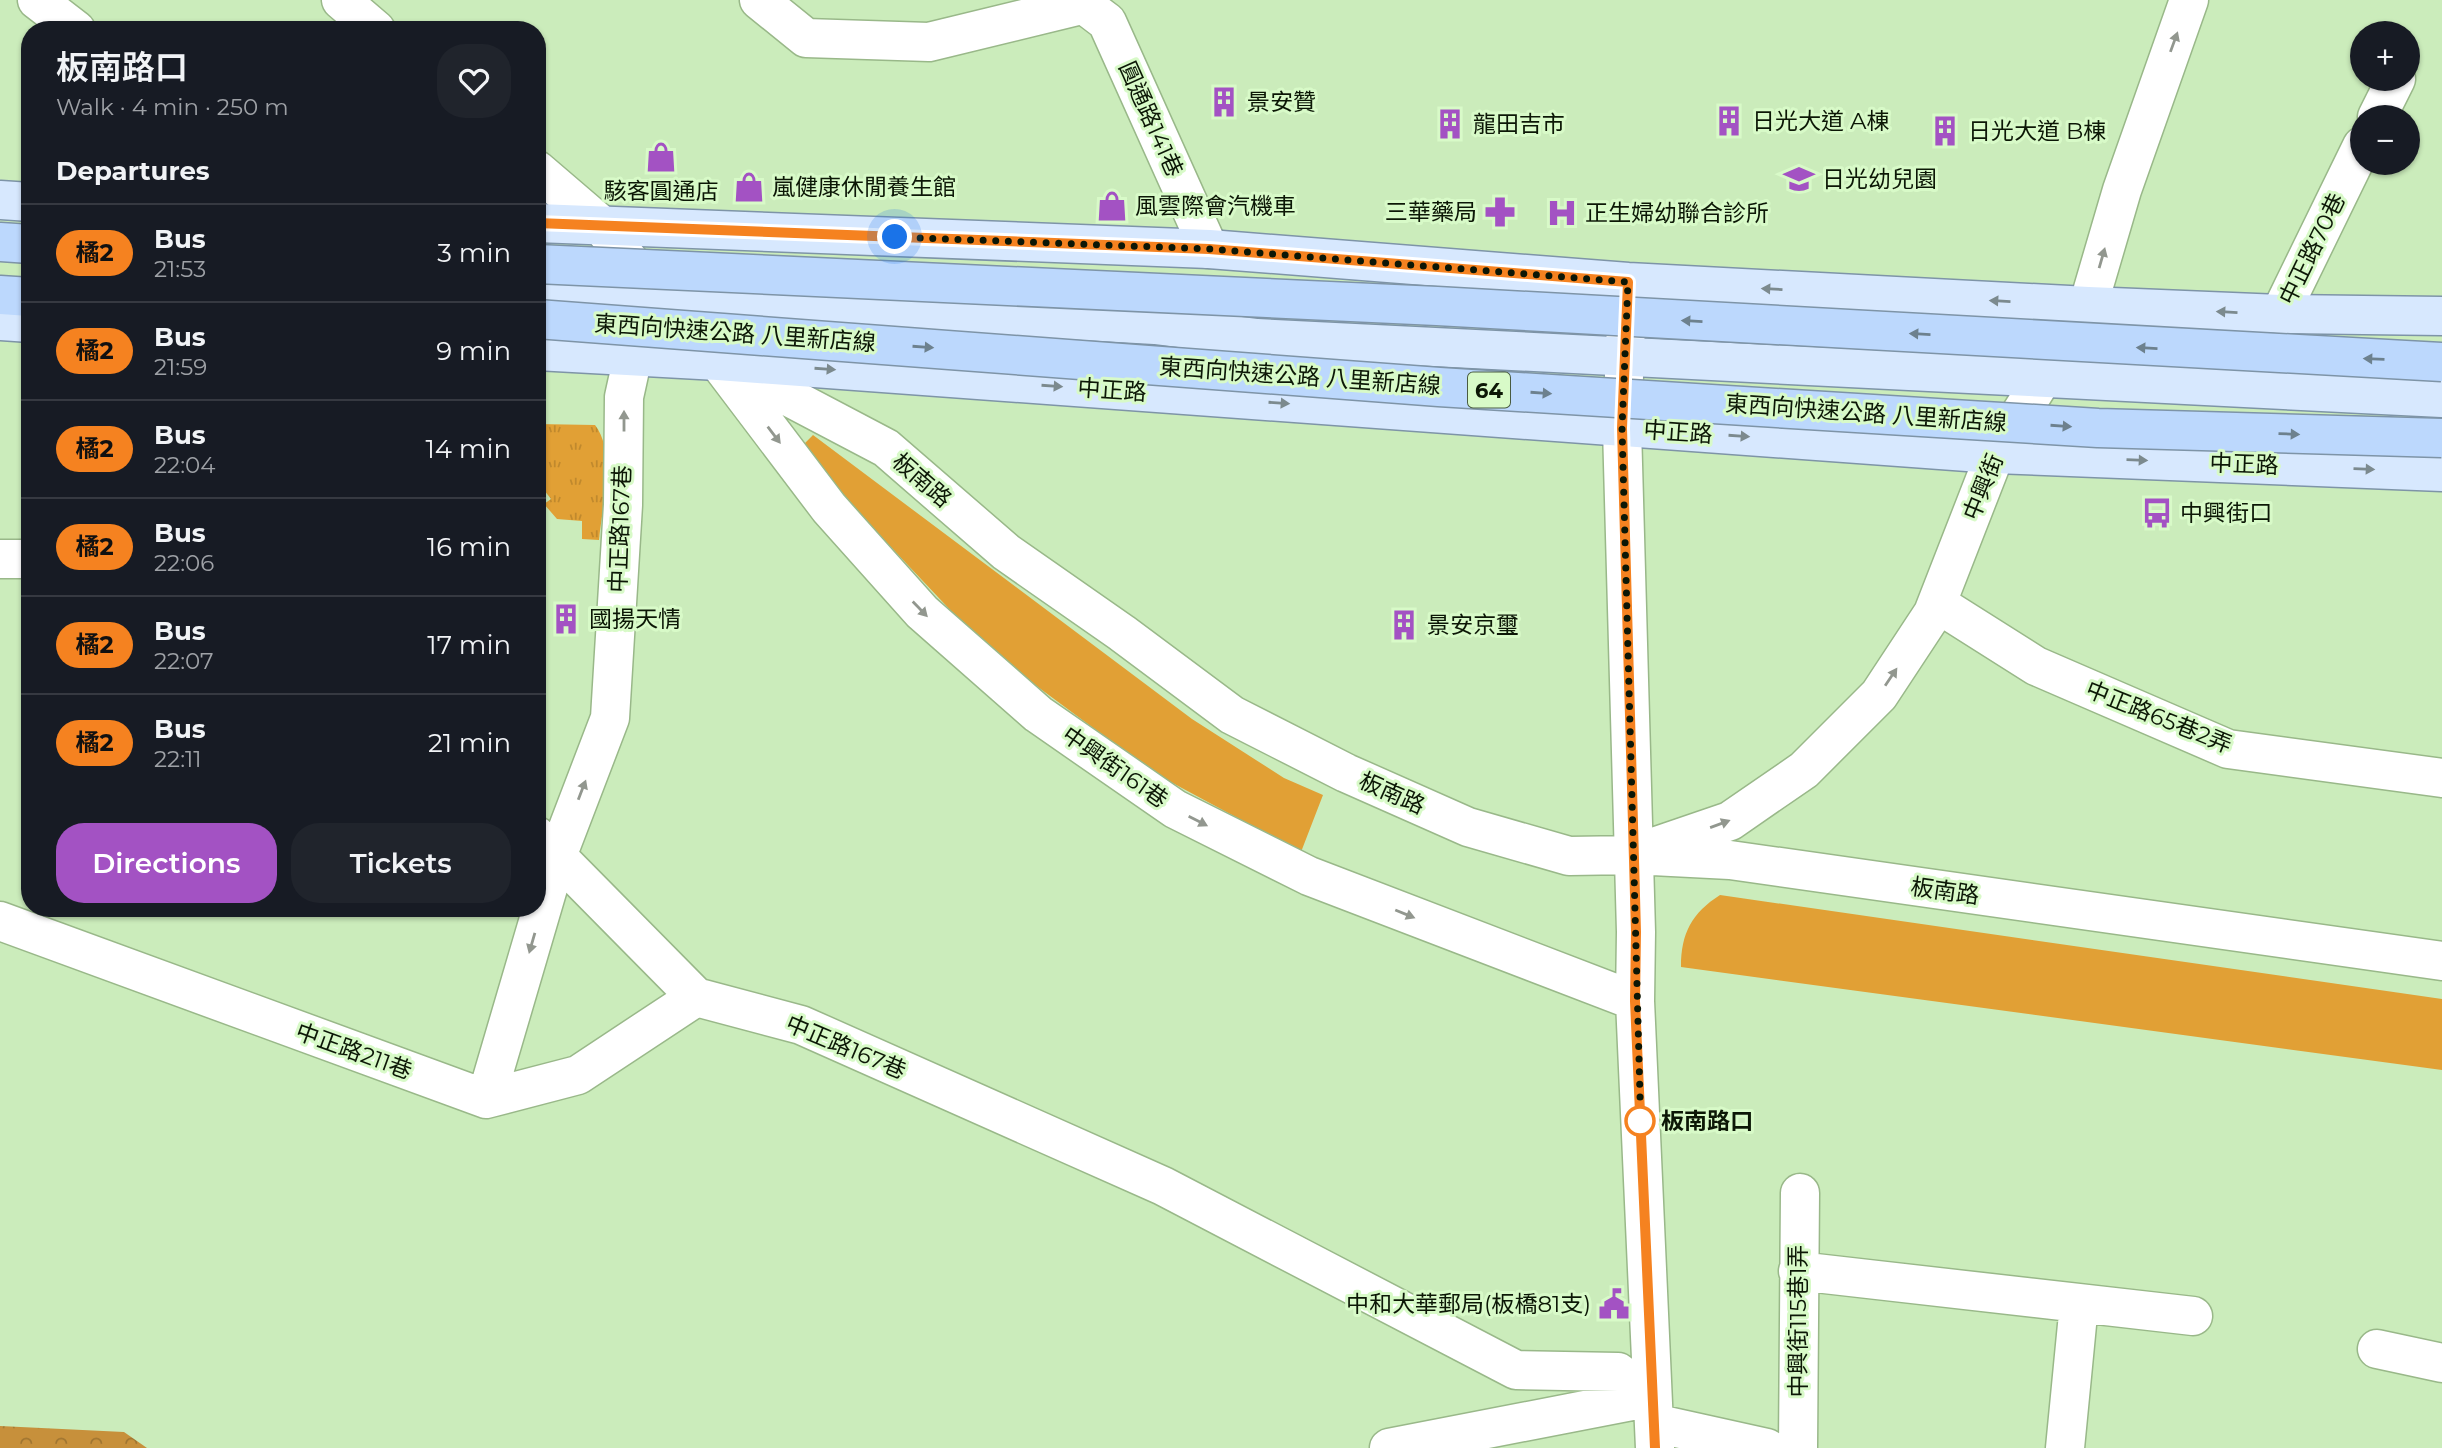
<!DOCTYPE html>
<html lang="en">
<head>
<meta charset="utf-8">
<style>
  :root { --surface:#171b24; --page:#20242c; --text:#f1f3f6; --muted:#9ea1a6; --line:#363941; --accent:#a352c3 }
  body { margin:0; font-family:Montserrat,"Noto Sans TC",sans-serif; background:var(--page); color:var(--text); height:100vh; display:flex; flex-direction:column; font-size:26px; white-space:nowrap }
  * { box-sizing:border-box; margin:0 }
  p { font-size:23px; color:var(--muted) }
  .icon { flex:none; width:38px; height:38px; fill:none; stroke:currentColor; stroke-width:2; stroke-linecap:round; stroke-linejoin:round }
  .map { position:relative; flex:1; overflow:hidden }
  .side { position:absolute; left:21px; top:21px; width:525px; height:896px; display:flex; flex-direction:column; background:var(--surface); border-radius:28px; box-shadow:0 2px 5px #0004 }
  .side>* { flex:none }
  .badge { padding:0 14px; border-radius:23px; font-size:24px; line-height:46px }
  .tools { position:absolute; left:2350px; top:21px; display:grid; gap:14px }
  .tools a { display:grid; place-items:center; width:70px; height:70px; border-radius:50%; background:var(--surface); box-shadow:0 2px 5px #0004; font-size:35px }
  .you { position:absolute; width:35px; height:35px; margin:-18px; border:5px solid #fff; border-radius:50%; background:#1a73e8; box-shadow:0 0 0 10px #1a73e833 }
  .map>.badge { position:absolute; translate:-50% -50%; box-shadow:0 0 0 4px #fff }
  h2 { padding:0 35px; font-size:26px; line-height:63px }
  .round { display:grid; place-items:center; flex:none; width:74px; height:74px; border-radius:28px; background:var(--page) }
  .headline { display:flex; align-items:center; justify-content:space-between; height:119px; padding:0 35px }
  h1 { font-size:33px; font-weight:600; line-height:52px }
  .primary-button { display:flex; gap:14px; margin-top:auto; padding:14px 35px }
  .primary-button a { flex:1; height:80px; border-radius:28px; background:var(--accent); color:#fff; font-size:28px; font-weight:600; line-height:80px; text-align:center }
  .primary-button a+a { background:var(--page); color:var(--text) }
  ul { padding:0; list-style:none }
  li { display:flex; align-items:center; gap:21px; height:98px; padding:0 35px; border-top:2px solid var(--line) }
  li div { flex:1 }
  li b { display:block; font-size:26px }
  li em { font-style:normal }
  li .badge { min-width:77px; font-weight:700; text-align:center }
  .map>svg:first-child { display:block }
</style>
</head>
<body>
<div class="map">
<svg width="2442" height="1448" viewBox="0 0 2442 1448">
  <defs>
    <pattern id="forest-crowns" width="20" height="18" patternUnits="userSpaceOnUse" patternTransform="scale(1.75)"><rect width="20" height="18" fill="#c7903b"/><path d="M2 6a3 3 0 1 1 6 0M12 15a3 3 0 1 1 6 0" fill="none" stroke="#a07530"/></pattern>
    <pattern id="park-tufts" width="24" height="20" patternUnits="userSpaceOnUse" patternTransform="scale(1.75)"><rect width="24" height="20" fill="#e1a035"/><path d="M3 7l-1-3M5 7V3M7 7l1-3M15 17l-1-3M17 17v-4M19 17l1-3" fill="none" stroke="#c0892d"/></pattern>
  </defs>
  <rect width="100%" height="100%" fill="#cbecbb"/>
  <path fill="#e1a035" d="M 813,435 L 1192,719 L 1284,778 L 1323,795 L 1301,852 L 1154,773 L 988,650 L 804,455 L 801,447 Z
    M 1720,895 L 2442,999 L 2442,1070 L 1681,967 C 1681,933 1692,913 1720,895 Z"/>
  <path fill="url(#forest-crowns)" d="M 0,1426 L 124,1432 L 147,1448 L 0,1448 Z"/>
  <path fill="url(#park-tufts)" d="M 537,424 L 595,425 C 617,454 602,506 599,540 L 582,539 L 582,521 L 557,519 L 544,504 L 551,499 L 537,481 Z"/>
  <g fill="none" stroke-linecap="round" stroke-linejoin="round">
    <g stroke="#99b889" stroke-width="41">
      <path id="minor" d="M 37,0 L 76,30
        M 341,0 L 376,30
        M 759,0 L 806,38 L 929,42 L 1081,5
        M 1078,0 L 1107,22 L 1209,249
        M 2377,117 L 2396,79
        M 537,170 L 600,224 L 653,291
        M 2280,314 L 2362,146
        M 1626,324 L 1622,428 L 1636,932 L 1635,1001 L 1655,1448
        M 715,358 L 886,448 L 1006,552 L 1122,633 L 1232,715 L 1346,773 L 1468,827 L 1569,856 L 1633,855 L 1730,860 L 2442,961
        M 723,368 L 829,508 L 922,612 L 1038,714 L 1175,809 L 1309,876 L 1635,1001
        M 0,559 L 30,559
        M 1938,604 L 2036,666 L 2228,749 L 2442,778
        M 537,836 L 696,997 L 801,1025 L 1163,1186 L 1516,1370 L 1618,1372 L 1652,1397
        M 1651,848 L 1730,821 L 1804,770 L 1879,695 L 1933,613 L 1995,454 L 2088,306 L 2122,190 L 2189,0
        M 0,921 L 486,1099 L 578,1075 L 696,997
        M 486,1099 L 558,854 L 610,718 L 623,505 L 624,397 L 633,356 L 647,325
        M 1798,1271 L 2193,1316
        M 2377,1349 L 2442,1363
        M 1654,1423 L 1767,1448
        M 1389,1448 L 1652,1397
        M 1798,1448 L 1800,1193
        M 2065,1448 L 2079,1304"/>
    </g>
    <g stroke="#7e94a7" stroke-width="41">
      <path id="major" d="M 0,200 L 30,202
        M 537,223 L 1209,249 L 1628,282 L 2088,306 L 2280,314 L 2442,316
        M 537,290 L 1155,325 L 1257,338 L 2442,398
        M 0,321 L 30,323
        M 537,351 L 718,361 L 1995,454 L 2442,472"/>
    </g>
    <g stroke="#7e94a7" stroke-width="41">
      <path id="highway" d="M 0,242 L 30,244
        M 0,295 L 30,297"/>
    </g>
    <use href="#minor" stroke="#fff" stroke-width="38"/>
    <use href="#major" stroke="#d7e8fe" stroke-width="38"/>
    <use href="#highway" stroke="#bcd8fd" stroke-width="38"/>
    <g stroke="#7e94a7" stroke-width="41" stroke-linecap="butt">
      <path id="highway-bridge" d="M 537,264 L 1437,306 L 2442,362
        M 537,319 L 1439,387 L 2098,428 L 2442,438"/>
    </g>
    <use href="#highway-bridge" stroke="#bcd8fd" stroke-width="38"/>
  </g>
  <defs><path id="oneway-solid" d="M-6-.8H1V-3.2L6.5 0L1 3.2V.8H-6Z" transform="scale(1.75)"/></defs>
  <g fill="#92978f">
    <use href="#oneway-solid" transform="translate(2174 42) rotate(-70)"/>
    <use href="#oneway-solid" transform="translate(2102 258) rotate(-74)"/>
    <use href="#oneway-solid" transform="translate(624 421) rotate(-90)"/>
    <use href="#oneway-solid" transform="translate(774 435) rotate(53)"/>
    <use href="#oneway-solid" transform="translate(920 609) rotate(46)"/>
    <use href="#oneway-solid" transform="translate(1891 677) rotate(-56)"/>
    <use href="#oneway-solid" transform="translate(582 790) rotate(-69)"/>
    <use href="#oneway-solid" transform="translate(1198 821) rotate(27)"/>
    <use href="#oneway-solid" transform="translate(1720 824) rotate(-20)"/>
    <use href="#oneway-solid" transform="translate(1405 914) rotate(22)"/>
    <use href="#oneway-solid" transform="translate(532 943) rotate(106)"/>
  </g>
  <g fill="#7c8a8e">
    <use href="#oneway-solid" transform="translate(1772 289) rotate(-177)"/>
    <use href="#oneway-solid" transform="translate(2000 301) rotate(-177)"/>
    <use href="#oneway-solid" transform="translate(2227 312) rotate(-177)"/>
    <use href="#oneway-solid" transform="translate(825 369) rotate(4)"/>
    <use href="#oneway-solid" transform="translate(1052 386) rotate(4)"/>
    <use href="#oneway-solid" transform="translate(1279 403) rotate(4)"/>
    <use href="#oneway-solid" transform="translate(1739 436) rotate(4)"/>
    <use href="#oneway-solid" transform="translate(2137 460) rotate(2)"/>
    <use href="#oneway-solid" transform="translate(2364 469) rotate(2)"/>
  </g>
  <g fill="#6d818e">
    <use href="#oneway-solid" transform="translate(1692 321) rotate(-177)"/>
    <use href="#oneway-solid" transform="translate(1920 334) rotate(-177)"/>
    <use href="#oneway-solid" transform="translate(923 347) rotate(4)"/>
    <use href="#oneway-solid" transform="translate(2147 348) rotate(-177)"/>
    <use href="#oneway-solid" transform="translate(2374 359) rotate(-178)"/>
    <use href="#oneway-solid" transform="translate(1541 393) rotate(4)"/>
    <use href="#oneway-solid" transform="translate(2061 426) rotate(4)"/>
    <use href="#oneway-solid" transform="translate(2289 434) rotate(2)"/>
  </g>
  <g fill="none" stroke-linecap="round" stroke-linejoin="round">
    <g stroke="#fff" stroke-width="16">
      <path id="line" d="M 537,223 L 1209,249 L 1628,282 L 1622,428 L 1636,932 L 1635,1001 L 1655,1448"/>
    </g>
    <use href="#line" stroke="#f58220" stroke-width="10"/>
    <path stroke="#0c1706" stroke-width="7" stroke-dasharray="0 12.6" d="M 895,237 L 1209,249 L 1628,282 L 1622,428 L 1641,1133 L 1640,1121"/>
  </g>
  <defs>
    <g id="building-bare" transform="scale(2.415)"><path d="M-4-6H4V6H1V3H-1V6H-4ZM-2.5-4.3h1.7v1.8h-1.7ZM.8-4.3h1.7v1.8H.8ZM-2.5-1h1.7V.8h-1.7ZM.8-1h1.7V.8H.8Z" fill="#a352c3" stroke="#d8fac8" stroke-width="2.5" paint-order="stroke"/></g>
    <g id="shop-bare" transform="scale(2.415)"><path d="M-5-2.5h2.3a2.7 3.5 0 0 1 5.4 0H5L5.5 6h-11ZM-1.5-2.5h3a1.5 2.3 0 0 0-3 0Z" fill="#a352c3" stroke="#d8fac8" stroke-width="2.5" paint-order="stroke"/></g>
    <g id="school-bare" transform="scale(2.415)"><path d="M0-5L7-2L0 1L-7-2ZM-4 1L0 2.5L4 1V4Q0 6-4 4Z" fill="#a352c3" stroke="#d8fac8" stroke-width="2.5" paint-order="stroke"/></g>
    <g id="pharmacy-bare" transform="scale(2.415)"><path d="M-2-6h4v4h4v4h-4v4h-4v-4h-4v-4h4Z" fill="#a352c3" stroke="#d8fac8" stroke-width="2.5" paint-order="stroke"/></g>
    <g id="hospital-bare" transform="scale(2.415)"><path d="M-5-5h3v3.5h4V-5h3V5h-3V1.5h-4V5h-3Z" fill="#a352c3" stroke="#d8fac8" stroke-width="2.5" paint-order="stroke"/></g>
    <g id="bus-bare" transform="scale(2.415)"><path d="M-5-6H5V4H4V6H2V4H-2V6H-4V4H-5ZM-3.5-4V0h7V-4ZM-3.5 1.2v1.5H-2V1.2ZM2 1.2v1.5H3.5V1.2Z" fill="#a352c3" stroke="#d8fac8" stroke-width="2.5" paint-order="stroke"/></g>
    <g id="civic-bare" transform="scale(2.415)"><path d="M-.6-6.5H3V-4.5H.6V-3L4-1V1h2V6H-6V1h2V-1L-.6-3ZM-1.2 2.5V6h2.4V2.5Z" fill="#a352c3" stroke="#d8fac8" stroke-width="2.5" paint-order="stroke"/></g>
  </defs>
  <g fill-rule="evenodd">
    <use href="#building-bare" x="1224" y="102"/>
    <use href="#building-bare" x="1729" y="121"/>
    <use href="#building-bare" x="1450" y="124"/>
    <use href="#building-bare" x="1945" y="131"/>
    <use href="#shop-bare" x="661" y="157"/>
    <use href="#school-bare" x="1799" y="179"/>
    <use href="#shop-bare" x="749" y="187"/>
    <use href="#shop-bare" x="1112" y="206"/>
    <use href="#pharmacy-bare" x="1500" y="212"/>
    <use href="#hospital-bare" x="1562" y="213"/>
    <use href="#bus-bare" x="2157" y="513"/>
    <use href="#building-bare" x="566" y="619"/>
    <use href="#building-bare" x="1404" y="625"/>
    <use href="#civic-bare" x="1614" y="1304"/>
  </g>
  <circle fill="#fff" stroke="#f58220" stroke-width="3.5" cx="1640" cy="1121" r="14"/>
  <g text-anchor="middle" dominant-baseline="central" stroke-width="6" stroke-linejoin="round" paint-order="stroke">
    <rect fill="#d8fac8" stroke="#495b40" stroke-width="2" x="1468" y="372.5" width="42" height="35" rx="5"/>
    <g font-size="21" font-weight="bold" fill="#0c1706">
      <text x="1489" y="390">64</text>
    </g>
    <g font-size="23" fill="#0c1706" stroke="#d8fac8" text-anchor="start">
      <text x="1247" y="102">景安贊</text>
      <text x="1752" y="121">日光大道 A棟</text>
      <text x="1473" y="124">龍田吉市</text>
      <text x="1968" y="131">日光大道 B棟</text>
      <text x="1822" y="179">日光幼兒園</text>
      <text x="772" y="187">嵐健康休閒養生館</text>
      <text x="661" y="191" text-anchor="middle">駭客圓通店</text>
      <text x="1135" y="206">風雲際會汽機車</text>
      <text x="1477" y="212" text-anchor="end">三華藥局</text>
      <text x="1585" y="213">正生婦幼聯合診所</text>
      <text x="2180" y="513">中興街口</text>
      <text x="589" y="619">國揚天情</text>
      <text x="1427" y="625">景安京璽</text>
      <text x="1591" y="1304" text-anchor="end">中和大華郵局(板橋81支)</text>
    </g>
    <g font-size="23" fill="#0c1706" stroke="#d8fac8">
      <text transform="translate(1151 119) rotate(66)">圓通路141巷</text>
      <text transform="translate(2312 249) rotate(-64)">中正路70巷</text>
      <text transform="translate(735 333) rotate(4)">東西向快速公路 八里新店線</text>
      <text transform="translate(1300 376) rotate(4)">東西向快速公路 八里新店線</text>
      <text transform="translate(1112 390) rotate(4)">中正路</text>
      <text transform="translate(1866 413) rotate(4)">東西向快速公路 八里新店線</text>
      <text transform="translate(1678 432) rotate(4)">中正路</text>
      <text transform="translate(2244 464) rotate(2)">中正路</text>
      <text transform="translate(922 480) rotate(41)">板南路</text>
      <text transform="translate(1983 487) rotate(-68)">中興街</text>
      <text transform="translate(620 529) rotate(-88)">中正路167巷</text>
      <text transform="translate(2159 717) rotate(22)">中正路65巷2弄</text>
      <text transform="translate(1115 767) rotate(35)">中興街161巷</text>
      <text transform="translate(1392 793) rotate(24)">板南路</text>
      <text transform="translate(1945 891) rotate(8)">板南路</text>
      <text transform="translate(846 1047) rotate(23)">中正路167巷</text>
      <text transform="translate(354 1051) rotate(20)">中正路211巷</text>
      <text transform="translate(1798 1321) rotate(-90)">中興街115巷1弄</text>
    </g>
    <g font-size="23" font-weight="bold" fill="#0c1706" stroke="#d8fac8" text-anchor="start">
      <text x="1661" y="1121">板南路口</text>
    </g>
  </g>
</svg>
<div class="tools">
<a>+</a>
<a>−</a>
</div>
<div class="you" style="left:895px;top:237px"></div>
<section class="side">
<div class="headline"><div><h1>板南路口</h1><p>Walk · 4 min · 250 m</p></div><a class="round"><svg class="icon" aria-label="heart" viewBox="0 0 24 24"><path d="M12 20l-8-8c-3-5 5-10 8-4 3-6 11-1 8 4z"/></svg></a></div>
<h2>Departures</h2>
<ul>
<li><span class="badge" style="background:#f58220;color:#111">橘2</span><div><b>Bus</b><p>21:53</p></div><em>3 min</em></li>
<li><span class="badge" style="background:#f58220;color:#111">橘2</span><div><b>Bus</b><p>21:59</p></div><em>9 min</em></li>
<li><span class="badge" style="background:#f58220;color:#111">橘2</span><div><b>Bus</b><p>22:04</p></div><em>14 min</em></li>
<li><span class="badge" style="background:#f58220;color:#111">橘2</span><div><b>Bus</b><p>22:06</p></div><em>16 min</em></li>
<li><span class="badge" style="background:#f58220;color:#111">橘2</span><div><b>Bus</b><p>22:07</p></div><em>17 min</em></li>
<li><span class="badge" style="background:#f58220;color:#111">橘2</span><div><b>Bus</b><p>22:11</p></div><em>21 min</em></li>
</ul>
<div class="primary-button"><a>Directions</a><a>Tickets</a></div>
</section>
</div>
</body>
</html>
